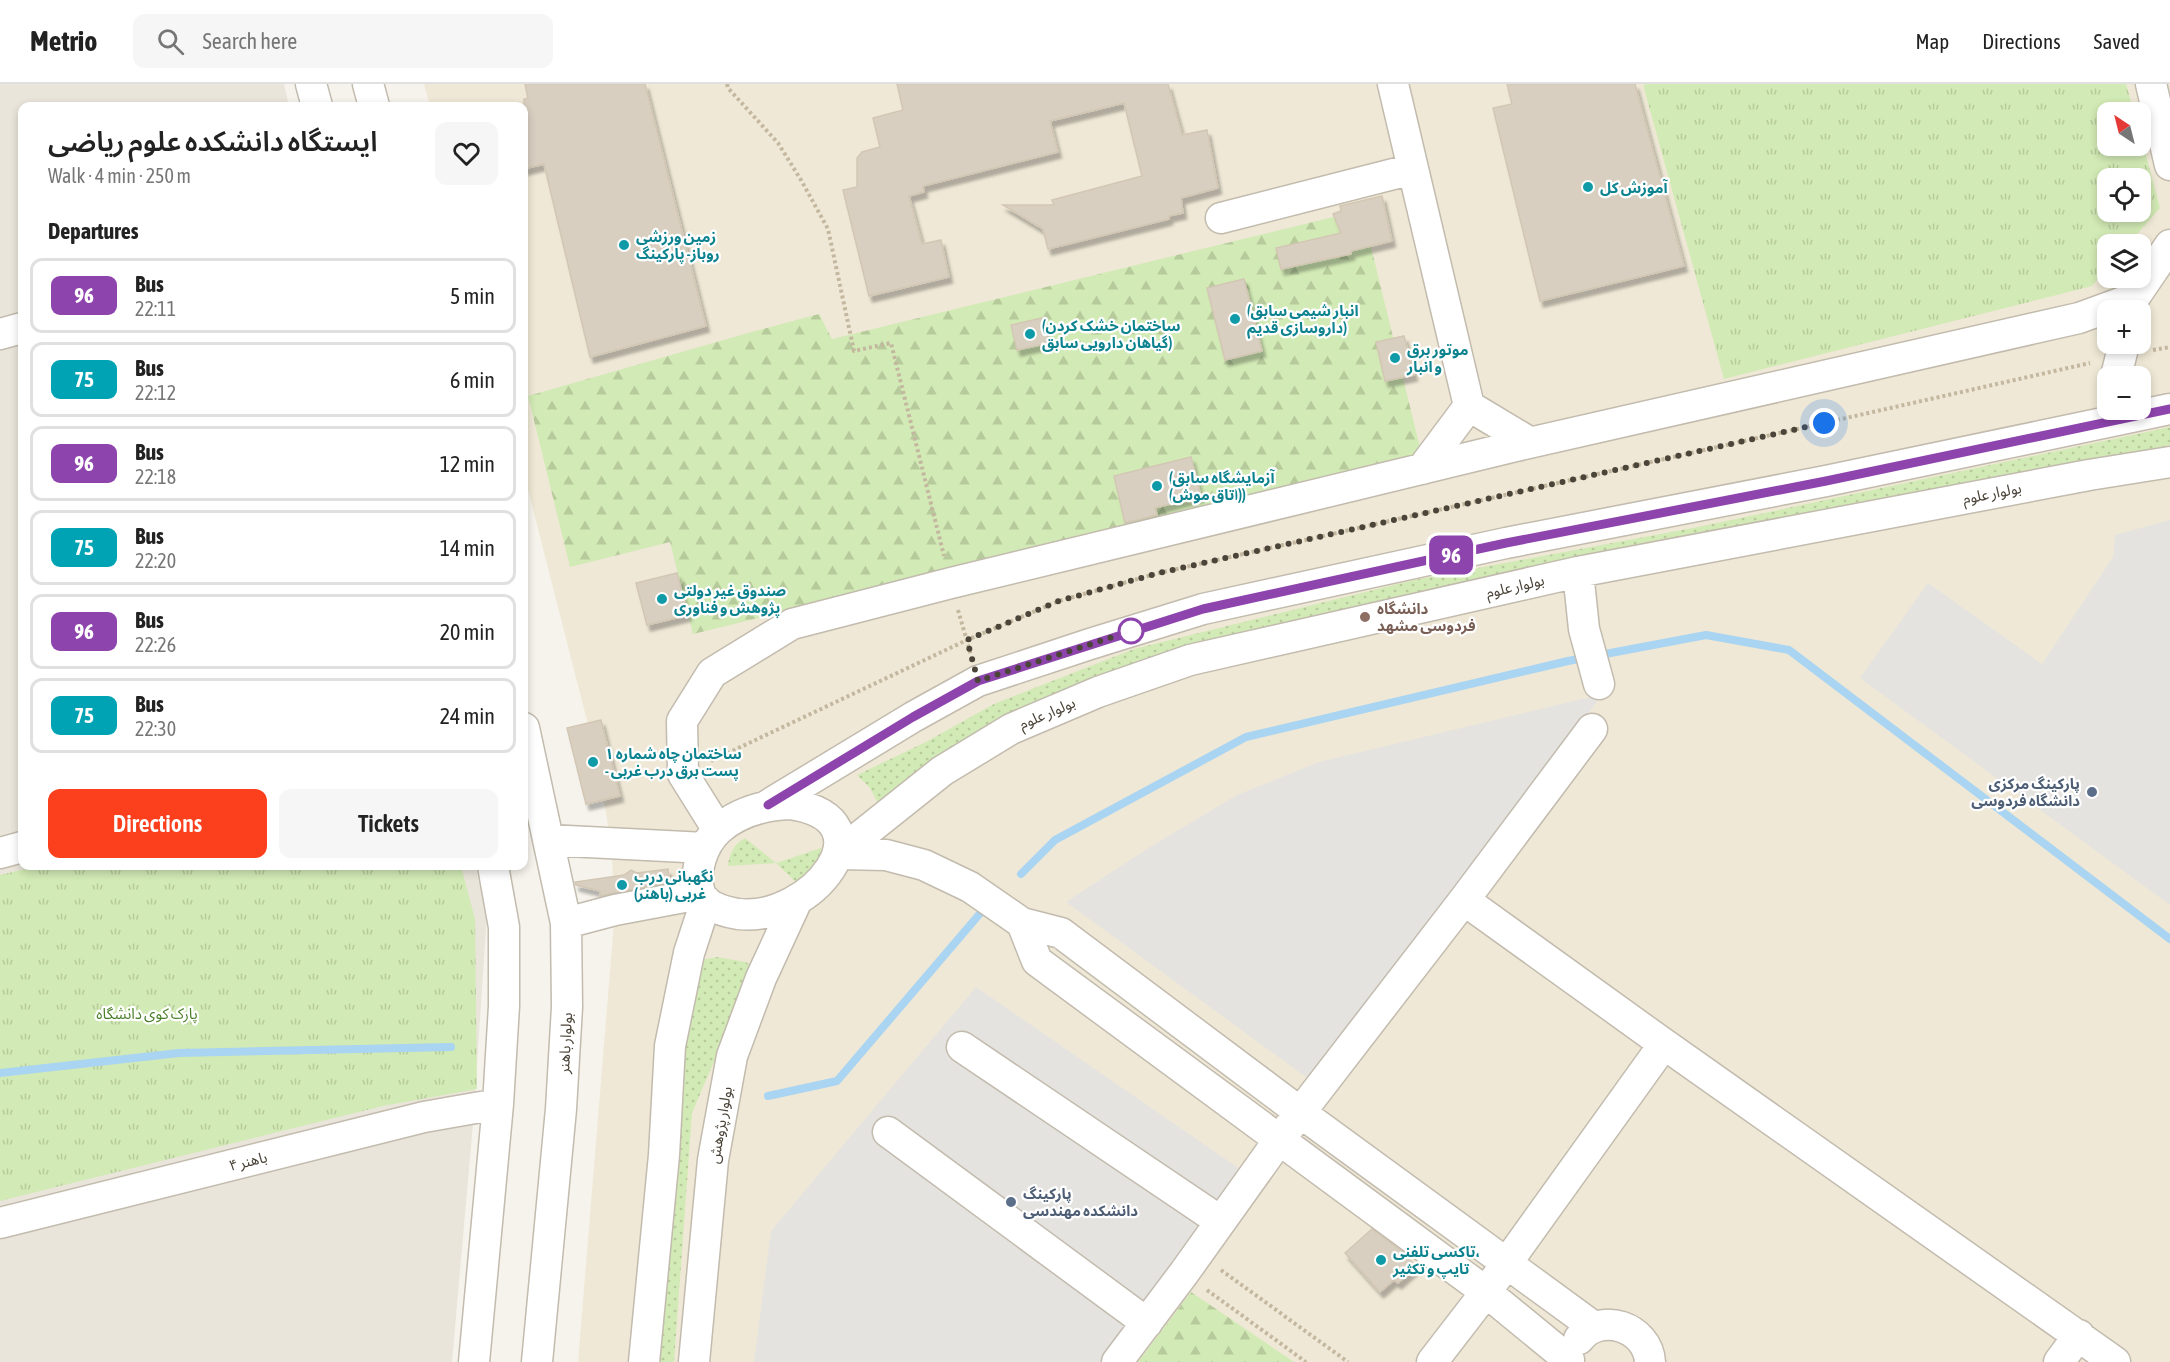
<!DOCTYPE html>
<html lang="en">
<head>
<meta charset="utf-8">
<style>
  :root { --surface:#fff; --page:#f6f6f6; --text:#222; --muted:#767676; --line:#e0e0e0; --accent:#fc3f1d }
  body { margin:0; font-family:"Asap Condensed","Noto Sans Arabic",sans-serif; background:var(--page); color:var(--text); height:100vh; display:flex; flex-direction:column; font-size:22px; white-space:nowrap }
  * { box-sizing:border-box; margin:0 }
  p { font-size:20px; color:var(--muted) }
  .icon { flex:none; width:33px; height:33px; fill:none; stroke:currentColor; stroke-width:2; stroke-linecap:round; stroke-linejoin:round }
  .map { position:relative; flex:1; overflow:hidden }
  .details { position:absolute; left:18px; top:18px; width:510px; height:768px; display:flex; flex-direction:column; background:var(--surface); border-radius:12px; box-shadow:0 3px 9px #0003 }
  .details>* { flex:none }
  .badge { padding:0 12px; border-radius:9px; font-size:21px; line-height:39px }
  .needle { width:39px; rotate:325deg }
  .buttons { position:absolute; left:2097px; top:18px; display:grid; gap:12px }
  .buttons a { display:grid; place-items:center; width:54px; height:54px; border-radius:12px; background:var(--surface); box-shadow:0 3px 9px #0003; font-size:30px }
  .you { position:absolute; width:30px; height:30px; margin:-15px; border:4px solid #fff; border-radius:50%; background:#1a73e8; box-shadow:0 0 0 9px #1a73e833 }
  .map>.badge { position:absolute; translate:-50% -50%; box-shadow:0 0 0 3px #fff }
  h2 { padding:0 30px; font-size:22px; line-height:54px }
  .round { display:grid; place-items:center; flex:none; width:63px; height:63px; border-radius:12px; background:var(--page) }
  .headline { display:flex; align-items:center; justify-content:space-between; height:102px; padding:0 30px }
  h1 { font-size:28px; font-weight:600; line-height:45px }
  .cta { display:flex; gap:12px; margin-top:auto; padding:12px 30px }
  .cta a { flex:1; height:69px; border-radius:12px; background:var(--accent); color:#fff; font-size:24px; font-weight:600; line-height:69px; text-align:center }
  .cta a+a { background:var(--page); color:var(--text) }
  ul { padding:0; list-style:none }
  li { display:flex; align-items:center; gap:18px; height:75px; margin:0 12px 9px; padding:0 18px; border:3px solid var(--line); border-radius:12px }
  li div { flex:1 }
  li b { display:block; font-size:22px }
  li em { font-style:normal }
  li .badge { min-width:66px; font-weight:700; text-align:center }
  header { display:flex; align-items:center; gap:36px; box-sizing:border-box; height:84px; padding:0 30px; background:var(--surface); border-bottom:2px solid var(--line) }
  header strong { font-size:28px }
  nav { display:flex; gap:33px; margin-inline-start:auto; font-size:21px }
  .search { width:420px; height:54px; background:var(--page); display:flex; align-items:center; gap:15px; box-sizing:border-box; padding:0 21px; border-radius:12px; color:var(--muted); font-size:22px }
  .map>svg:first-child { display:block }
</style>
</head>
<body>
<header>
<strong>Metrio</strong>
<div class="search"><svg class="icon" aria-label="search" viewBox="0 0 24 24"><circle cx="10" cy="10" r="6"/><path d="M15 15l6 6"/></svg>Search here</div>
<nav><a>Map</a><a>Directions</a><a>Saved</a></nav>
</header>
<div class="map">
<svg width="2170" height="1278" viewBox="0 0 2170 1278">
  <defs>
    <pattern id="grass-dots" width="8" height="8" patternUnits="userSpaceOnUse" patternTransform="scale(1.5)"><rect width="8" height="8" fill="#d2eab5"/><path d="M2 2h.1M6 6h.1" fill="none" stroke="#b6ca9c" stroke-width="1.8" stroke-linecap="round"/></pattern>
    <pattern id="forest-firs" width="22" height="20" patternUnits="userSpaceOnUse" patternTransform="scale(1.5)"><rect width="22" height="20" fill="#d2eab5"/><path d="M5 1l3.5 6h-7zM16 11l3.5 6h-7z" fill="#b6ca9c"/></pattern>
    <pattern id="park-tufts" width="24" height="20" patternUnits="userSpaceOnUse" patternTransform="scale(1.5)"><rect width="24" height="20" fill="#d2eab5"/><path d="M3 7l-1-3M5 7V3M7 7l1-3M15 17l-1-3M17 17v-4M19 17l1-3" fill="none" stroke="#b6ca9c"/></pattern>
    <filter id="shadow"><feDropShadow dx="3.5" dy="6" stdDeviation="1.5" flood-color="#0004"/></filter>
  </defs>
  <rect width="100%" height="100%" fill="#f6f3ec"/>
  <path fill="#eae5da" d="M 0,0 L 284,0 L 289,22 L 22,22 L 22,782 L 475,782 L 487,830 L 473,1040 L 452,1278 L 0,1278 Z"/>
  <path fill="#efe8d6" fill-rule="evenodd" d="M 424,0 L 2170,0 L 2170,1278 L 578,1278 L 615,826 L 611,759 L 597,676 L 524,390 L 524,22 L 430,22 ZM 2108,28 L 2140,28 L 2140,62 L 2108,62 ZM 2108,94 L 2140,94 L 2140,128 L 2108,128 ZM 2108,160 L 2140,160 L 2140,194 L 2108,194 ZM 2108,226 L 2140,226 L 2140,260 L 2108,260 ZM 2108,292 L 2140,292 L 2140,326 L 2108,326 Z"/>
  <path fill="url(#grass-dots)" d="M 2170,343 L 2170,361 L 1163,575 L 880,723 L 870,704 L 857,691 L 926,658 L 994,620 L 1134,565 L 1414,496 L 1698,443 Z
    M 745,754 L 776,779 L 821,764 L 821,776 L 800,802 L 776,779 L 728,782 C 729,770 734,760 745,754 Z
    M 717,873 L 746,878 L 754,884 L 692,1029 L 674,1278 L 657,1278 L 675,1027 L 697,877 Z"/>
  <path fill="url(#forest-firs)" d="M 1362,126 L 1422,372 L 693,550 L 670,458 L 570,483 L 528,312 L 748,249 L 819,230 L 832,255 Z
    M 1191,1208 L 1294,1278 L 1138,1278 Z"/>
  <path fill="url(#park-tufts)" fill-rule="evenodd" d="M 1647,0 L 2126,0 L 2134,28 L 2108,28 L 2108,62 L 2140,62 L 2141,53 L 2160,124 L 2128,160 L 2108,160 L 2107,184 L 2092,202 L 1724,295 L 1643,1 ZM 2108,94 L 2140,94 L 2140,128 L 2108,128 Z
    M 38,782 L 461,782 L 475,835 L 477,1005 L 383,1022 L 0,1117 L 0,791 Z"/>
  <path fill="#e5e3e0" d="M 2170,436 L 2170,821 L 1860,594 L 1928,499 L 2042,580 L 2113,473 L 2115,451 Z
    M 1603,610 L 1310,996 L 1066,818 L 1150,763 L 1237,711 L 1319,678 Z
    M 976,903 L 1247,1090 L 1110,1278 L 754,1278 L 771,1147 Z"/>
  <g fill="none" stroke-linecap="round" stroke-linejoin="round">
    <path stroke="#a9d4f2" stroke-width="8" d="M 1021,790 L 1055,756 L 1246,653 L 1568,577 L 1706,551 L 1789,566 L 2170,855
      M 0,989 L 179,969 L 451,963
      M 768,1012 L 837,997 L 983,826"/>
  </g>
  <path fill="#d8cfc1" stroke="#d3c7b4" stroke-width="1.5" filter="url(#shadow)" d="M 525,0 L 645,0 L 706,242 L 590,273 L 544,80 L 524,85 L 524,15 L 528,14 Z
    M 897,0 L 1168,0 L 1182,51 L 1207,46 L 1218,104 L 1181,114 L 1183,129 L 1169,132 L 1169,135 L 1048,165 L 1043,145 L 1003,121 L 1054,121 L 1052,116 L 1142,92 L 1124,19 L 1050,37 L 1058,68 L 923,102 L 924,108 L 909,112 L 922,160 L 941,156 L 949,193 L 869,212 L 843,106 L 857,103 L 857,74 L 862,68 L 880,63 L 873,34 L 903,26 Z
    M 1507,0 L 1635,0 L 1684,182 L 1540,217 L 1493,24 L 1512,20 Z
    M 1382,112 L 1392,157 L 1351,167 L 1351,170 L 1281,185 L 1276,164 L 1341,149 L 1333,130 L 1341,127 L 1340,122 Z
    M 1244,195 L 1262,267 L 1225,276 L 1207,204 Z
    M 1042,234 L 1049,259 L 1017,266 L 1011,241 Z
    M 1404,252 L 1414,291 L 1385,297 L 1376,258 Z
    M 1191,373 L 1201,412 L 1155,424 L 1157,431 L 1125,439 L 1114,392 Z
    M 677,489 L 688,531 L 647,541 L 636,499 Z
    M 601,636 L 620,712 L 586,720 L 567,644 Z
    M 668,785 L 670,798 L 600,812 L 600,807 L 576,801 L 575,798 L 624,791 L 631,786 L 637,789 Z
    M 1372,1145 L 1403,1168 L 1416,1183 L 1398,1199 L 1394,1196 L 1380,1208 L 1345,1169 Z"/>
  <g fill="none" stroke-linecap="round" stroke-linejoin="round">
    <g stroke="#c2bbae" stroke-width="33">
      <path id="minor" d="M 311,0 L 317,22
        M 368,0 L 374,22
        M 1393,0 L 1469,322 L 1529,358
        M 2151,0 L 2170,81
        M 1221,134 L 1413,85
        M 2131,226 L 2134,214 L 2170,161
        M 0,250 L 22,244
        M 2116,292 L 2124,260
        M 1422,385 L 1469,322
        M 1578,488 L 1584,545 L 1599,600
        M 524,644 L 566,839 L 567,923 L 561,1025 L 537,1278
        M 790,720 C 895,736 810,839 738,830 C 726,828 705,823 700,809 C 693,788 703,760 718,746 C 738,728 765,721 790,720 Z
        M 768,721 L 913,633 L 978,597 L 1090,560 L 1203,525 L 1506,459 L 1826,397 L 2170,325
        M 718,746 L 683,690 L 682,637 L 712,589 L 792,540 L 951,499 L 1516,362 L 2079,234 L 2134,214
        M 548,756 L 705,764
        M 0,769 L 22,763
        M 838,770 L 942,687 L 1011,645 L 1098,608 L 1190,576 L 1578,488 L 2089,391 L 2170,378
        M 838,770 L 886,771 L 924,781 L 970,803 L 1022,839 L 1061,849 L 1301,1029 L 1594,1243
        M 1464,816 L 1664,960 L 2115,1278
        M 566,839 L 615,826 L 700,810
        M 1022,839 L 1037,877 L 1486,1208 L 1569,1276
        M 962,963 L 1220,1137
        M 888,1048 L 1147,1239
        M 0,1139 L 424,1033 L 498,1020
        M 1579,1255 C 1600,1227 1648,1243 1650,1278
        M 474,1278 L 498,1020 L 504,922 L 504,843 L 493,782
        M 644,1278 L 664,1071 L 670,962 L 689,869 L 706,817
        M 694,1278 L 713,1076 L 732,972 L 761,894 L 797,816
        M 1117,1278 L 1184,1189 L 1279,1056 L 1464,816 L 1592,645
        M 1432,1278 L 1486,1208 L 1664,960
        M 2059,1278 L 2079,1251"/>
    </g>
    <path stroke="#c4b79f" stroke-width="4" stroke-dasharray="3 3" stroke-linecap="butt" d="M 727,0 L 728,4 L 778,59 L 801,96 L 828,145 L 854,267 L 891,259 L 944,472
      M 2153,266 L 2170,263
      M 958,526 L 971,571
      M 711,677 L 967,556 L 1059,517 L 1159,489 L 2090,279
      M 1221,1186 L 1348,1278
      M 1207,1206 L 1306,1278"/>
    <use href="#minor" stroke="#fff" stroke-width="30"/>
  </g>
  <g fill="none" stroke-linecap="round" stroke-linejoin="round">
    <g stroke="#fff" stroke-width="14">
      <path id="line" d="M 768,721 L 913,633 L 978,597 L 1203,525 L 1506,459 L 1826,397 L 2170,325"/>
    </g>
    <use href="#line" stroke="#8e44ad" stroke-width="9"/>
    <path stroke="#4b4439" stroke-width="6" stroke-dasharray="0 10.8" d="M 1131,547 L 978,597 L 967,556 L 1059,517 L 1159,489 L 1824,339"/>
  </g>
  <g fill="#0f9aa8" stroke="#fff" stroke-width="2">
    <circle cx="1588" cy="103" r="6"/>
    <circle cx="624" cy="161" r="6"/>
    <circle cx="1235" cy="235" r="6"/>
    <circle cx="1030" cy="250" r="6"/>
    <circle cx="1395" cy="274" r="6"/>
    <circle cx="1157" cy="402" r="6"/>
    <circle cx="662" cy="515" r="6"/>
    <circle cx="593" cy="678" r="6"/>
    <circle cx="622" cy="801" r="6"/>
    <circle cx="1381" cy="1176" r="6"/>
  </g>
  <circle fill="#8d6e63" stroke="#fff" stroke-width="2" cx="1365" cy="533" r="6"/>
  <circle fill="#fff" stroke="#8e44ad" stroke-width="3" cx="1131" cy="547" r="12"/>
  <g fill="#5c6f8a" stroke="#fff" stroke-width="2">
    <circle cx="2092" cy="708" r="6"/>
    <circle cx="1011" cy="1118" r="6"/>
  </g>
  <g text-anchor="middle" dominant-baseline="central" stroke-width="4.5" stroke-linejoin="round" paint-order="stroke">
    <g font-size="15" font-weight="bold" fill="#0d838f" stroke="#fff" text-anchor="start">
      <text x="1600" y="103">آموزش کل</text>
      <text x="636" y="152">زمین ورزشی<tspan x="636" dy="17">روباز- پارکینگ</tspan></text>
      <text x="1247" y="226">(انبار شیمی سابق<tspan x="1247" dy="17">داروسازی قدیم)</tspan></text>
      <text x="1042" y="241">(ساختمان خشک کردن<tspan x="1042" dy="17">گیاهان دارویی سابق)</tspan></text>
      <text x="1407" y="265">موتور برق<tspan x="1407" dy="17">و انبار</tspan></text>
      <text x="1169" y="393">(آزمایشگاه سابق<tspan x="1169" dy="17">(اتاق موش))</tspan></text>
      <text x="674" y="506">صندوق غیر دولتی<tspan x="674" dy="17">پژوهش و فناوری</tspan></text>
      <text x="605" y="669">ساختمان چاه شماره ۱<tspan x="605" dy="17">- پست برق درب غربی</tspan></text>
      <text x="634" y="792">نگهبانی درب<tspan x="634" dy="17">غربی (باهنر)</tspan></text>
      <text x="1393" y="1167">تاکسی تلفنی،<tspan x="1393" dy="17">تایپ و تکثیر</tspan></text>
    </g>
    <g font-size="15" fill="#4b4439" stroke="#fff">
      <text transform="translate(1992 409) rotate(-11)">بولوار علوم</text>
      <text transform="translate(1515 502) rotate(-13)">بولوار علوم</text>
      <text transform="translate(1047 629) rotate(-23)">بولوار علوم</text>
      <text transform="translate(565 959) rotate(-87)">بولوار باهنر</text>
      <text transform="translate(720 1041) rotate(-80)">بولوار پژوهش</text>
      <text transform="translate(248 1077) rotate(-14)">باهنر ۴</text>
    </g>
    <g font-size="15" font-weight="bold" fill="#785e54" stroke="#fff" text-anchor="start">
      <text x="1377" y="524">دانشگاه<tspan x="1377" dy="17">فردوسی مشهد</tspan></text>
    </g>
    <g font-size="15" font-weight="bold" fill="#4e5e75" stroke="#fff" text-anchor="end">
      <text x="2080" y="699">پارکینگ مرکزی<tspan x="2080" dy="17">دانشگاه فردوسی</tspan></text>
      <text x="1023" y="1109" text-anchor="start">پارکینگ<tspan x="1023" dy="17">دانشکده مهندسی</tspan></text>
    </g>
    <g font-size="15" fill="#4a7f2a" stroke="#fff">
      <text x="147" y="929">پارک کوی دانشگاه</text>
    </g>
  </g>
</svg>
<div class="buttons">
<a><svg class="needle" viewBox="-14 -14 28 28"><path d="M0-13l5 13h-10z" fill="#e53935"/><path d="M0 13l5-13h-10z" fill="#767676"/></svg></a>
<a><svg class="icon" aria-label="locate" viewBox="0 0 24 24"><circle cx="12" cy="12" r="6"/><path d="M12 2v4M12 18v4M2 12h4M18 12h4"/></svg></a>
<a><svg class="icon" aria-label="layers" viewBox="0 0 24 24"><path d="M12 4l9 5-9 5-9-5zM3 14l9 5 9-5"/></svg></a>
<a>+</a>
<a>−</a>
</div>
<div class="you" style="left:1824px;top:339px"></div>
<b class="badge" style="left:1451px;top:471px;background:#8e44ad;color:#fff">96</b>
<section class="details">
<div class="headline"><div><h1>ایستگاه دانشکده علوم ریاضی</h1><p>Walk · 4 min · 250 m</p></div><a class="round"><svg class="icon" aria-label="heart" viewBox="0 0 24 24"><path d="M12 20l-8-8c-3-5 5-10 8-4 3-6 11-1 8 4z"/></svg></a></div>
<h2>Departures</h2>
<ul>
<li><span class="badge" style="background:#8e44ad;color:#fff">96</span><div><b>Bus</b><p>22:11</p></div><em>5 min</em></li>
<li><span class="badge" style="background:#00a3b4;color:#fff">75</span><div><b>Bus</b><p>22:12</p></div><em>6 min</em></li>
<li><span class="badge" style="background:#8e44ad;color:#fff">96</span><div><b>Bus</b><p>22:18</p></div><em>12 min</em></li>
<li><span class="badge" style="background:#00a3b4;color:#fff">75</span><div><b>Bus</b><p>22:20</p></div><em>14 min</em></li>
<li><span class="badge" style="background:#8e44ad;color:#fff">96</span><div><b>Bus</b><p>22:26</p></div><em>20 min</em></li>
<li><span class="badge" style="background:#00a3b4;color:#fff">75</span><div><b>Bus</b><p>22:30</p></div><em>24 min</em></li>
</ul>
<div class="cta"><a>Directions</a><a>Tickets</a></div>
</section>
</div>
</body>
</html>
